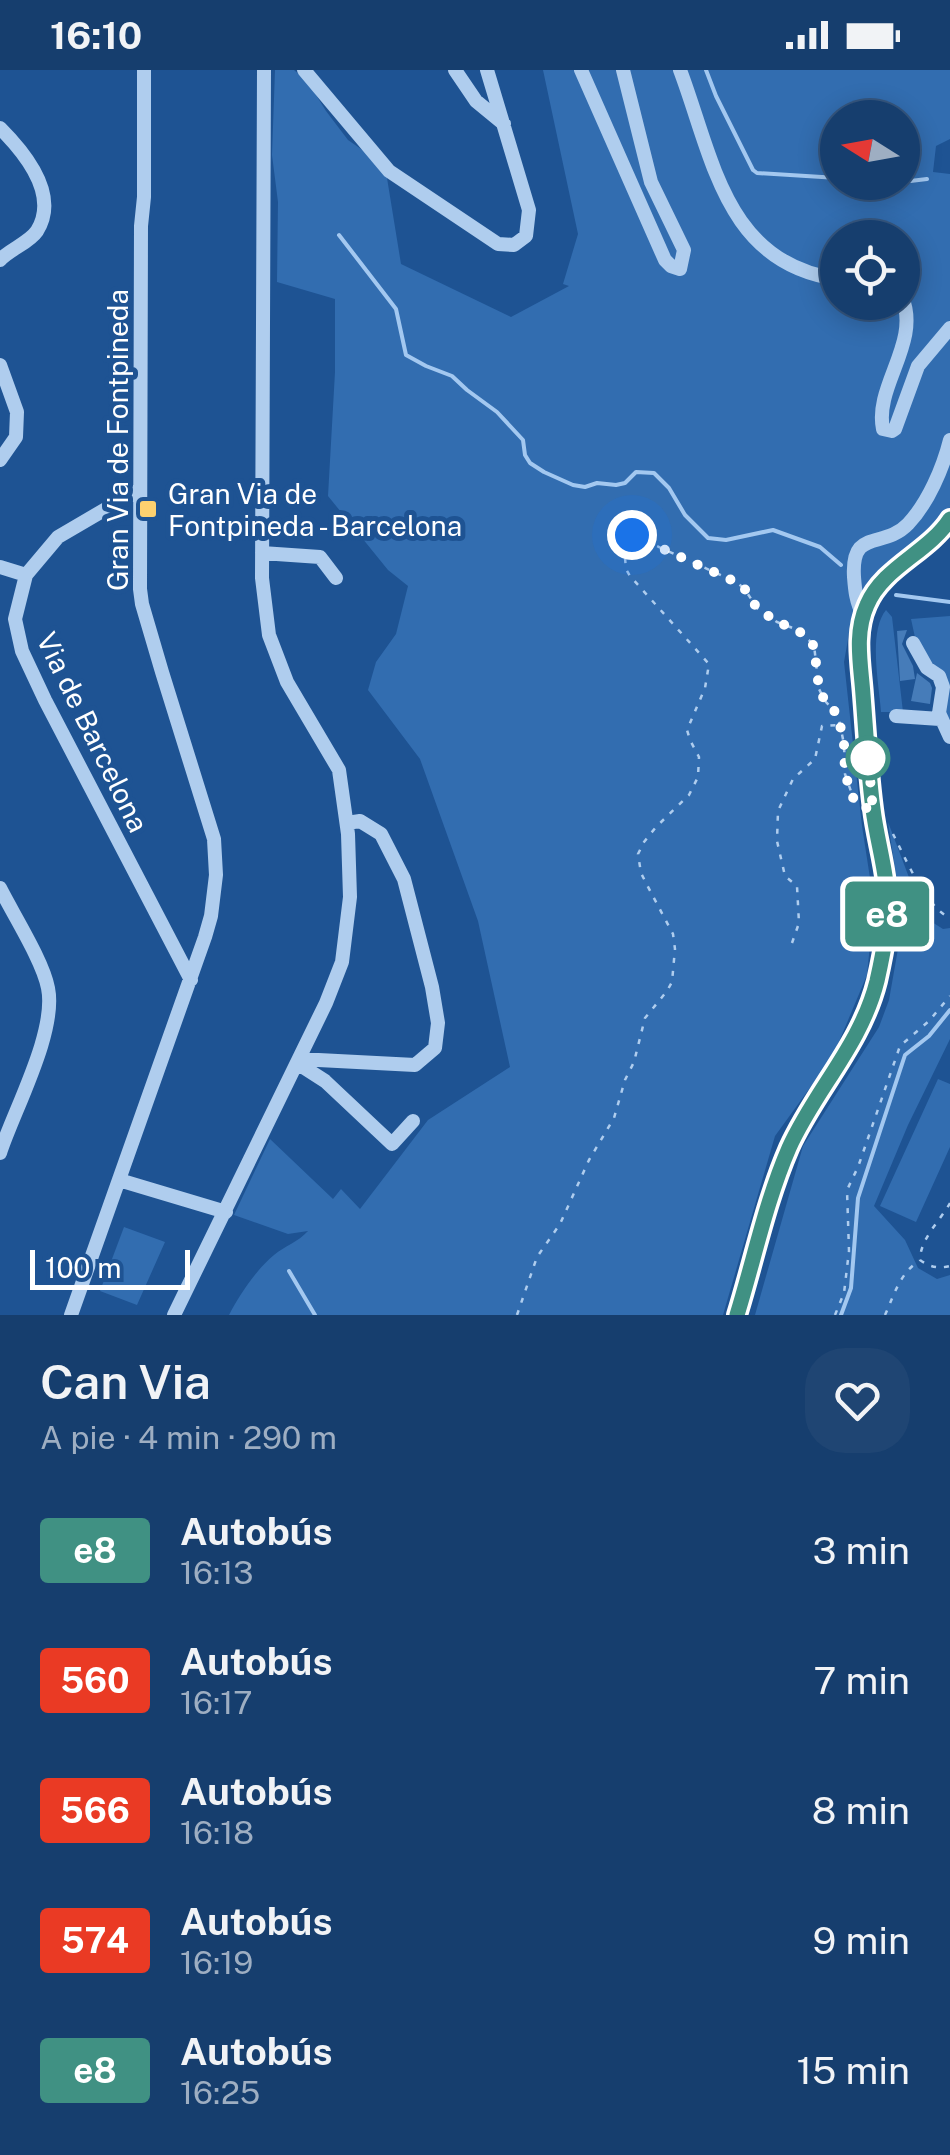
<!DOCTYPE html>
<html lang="es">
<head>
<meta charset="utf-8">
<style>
  :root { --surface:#163e6e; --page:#1f4573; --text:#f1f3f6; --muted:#9eaec2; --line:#355781 }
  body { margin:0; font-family:"Public Sans",sans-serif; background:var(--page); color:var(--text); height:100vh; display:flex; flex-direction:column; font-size:38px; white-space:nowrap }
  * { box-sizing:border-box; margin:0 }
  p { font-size:32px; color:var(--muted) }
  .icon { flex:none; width:55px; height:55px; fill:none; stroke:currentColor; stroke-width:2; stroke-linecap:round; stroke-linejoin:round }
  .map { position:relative; height:1245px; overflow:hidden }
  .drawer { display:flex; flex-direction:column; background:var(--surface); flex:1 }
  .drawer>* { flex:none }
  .badge { padding:0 20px; border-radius:8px; font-size:35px; line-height:65px }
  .needle { width:65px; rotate:281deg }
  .fabs { position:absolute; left:820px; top:30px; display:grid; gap:20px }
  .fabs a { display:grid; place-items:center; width:100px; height:100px; border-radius:50%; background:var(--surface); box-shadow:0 5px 25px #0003,0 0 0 2px var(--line); font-size:50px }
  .scale { position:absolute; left:30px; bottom:25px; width:160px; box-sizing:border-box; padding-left:10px; border:5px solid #fff; border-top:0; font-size:28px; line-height:35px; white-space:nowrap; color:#fff; -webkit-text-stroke:8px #1e5393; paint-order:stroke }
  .you { position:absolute; width:50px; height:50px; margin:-25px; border:8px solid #fff; border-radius:50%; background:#1a73e8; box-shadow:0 0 0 15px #1a73e833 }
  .map>.badge { position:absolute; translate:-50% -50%; box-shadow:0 0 0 5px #fff }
  .round { display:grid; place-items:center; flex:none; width:105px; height:105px; border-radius:40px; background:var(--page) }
  .overview { display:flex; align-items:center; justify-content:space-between; height:170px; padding:0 40px }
  h1 { font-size:48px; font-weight:600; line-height:75px }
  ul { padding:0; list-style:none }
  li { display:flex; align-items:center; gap:30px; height:130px; padding:0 40px }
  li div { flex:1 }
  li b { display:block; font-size:38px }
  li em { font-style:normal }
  li .badge { min-width:110px; font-weight:700; text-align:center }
  .status { display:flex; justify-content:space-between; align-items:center; height:70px; padding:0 50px; background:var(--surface); direction:ltr }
  .status svg { height:28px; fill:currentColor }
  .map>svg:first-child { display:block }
</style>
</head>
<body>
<div class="status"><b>16:10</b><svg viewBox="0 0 49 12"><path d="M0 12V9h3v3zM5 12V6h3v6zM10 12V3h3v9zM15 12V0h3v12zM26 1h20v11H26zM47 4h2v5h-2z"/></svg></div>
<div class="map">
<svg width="950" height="1245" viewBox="0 0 950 1245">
  <rect width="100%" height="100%" fill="#1e5393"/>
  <path fill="#326db0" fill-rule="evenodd" d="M 275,0 L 294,0 L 308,12 L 326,41 L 348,70 L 374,88 L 387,108 L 401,194 L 511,247 L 569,216 L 563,214 L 578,164 L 543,0 L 950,0 L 950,69 L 936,76 L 933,102 L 950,104 L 950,438 L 928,464 L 864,527 L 856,524 L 844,592 L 862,756 L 874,834 L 867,905 L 833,986 L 775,1066 L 723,1245 L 229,1245 C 240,1224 256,1200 274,1185 C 285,1176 298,1172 308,1161 L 288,1164 L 234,1145 L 270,1069 L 333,1129 L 341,1119 L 360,1139 L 428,1050 L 510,997 L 478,851 L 420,689 L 368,620 L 376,592 L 396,564 L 408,516 L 388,500 L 328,426 L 335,302 L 335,229 L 277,212 L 278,132 L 272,85 ZM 838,48 L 902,48 L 902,112 L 838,112 ZM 838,168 L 902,168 L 902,232 L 838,232 Z
    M 886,540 L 892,547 L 903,642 L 881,642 C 879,614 868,562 886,540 Z
    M 950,546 L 950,654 L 945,649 L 948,623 L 916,572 L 911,549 Z
    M 888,752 L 924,847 L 943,859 L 950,858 L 950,969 L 908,1055 L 874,1136 L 905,1170 L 918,1198 L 937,1209 L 950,1205 L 950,1245 L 755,1245 L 803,1076 L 879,957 L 889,930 L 898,879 L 899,825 Z
    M 938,1009 L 950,1014 L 950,1077 L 916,1152 L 880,1136 Z
    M 124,1157 L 165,1172 L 137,1235 L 100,1221 Z"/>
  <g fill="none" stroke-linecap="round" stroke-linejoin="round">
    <path stroke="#a3c8f0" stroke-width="4" d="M 706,0 L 716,26 L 753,100 L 757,103 L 838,108
      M 902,112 L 927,109
      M 339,165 L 396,239 L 406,285 L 426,296 L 452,306 L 467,320 L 497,342 L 523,370 L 525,385 L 530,393 L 544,402 L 573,415 L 585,417 L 597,413 L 616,415 L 625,413 L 636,402 L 654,403 L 669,418 L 685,445 L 708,468 L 726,470 L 773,460 L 820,477 L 841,495
      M 896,525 L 950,532
      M 289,1201 L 315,1245
      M 841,1245 L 851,1218 L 858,1128 L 905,985 L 929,966 L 950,940"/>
  </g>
  <path fill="#467cb9" d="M 907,560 L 902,574 L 913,596 L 915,609 L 900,611 L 897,561 Z
    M 917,603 L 930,613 L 932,618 L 930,634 L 911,631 Z"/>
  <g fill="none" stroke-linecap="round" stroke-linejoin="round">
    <path stroke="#afcdee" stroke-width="2.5" stroke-dasharray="5 8" stroke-linecap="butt" d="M 893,764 C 906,789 925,836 950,848
      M 792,873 L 799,853 L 797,816 L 785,806 L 777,771 L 778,741 L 793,709 L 815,689 L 822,656 L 838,655
      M 950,1133 C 940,1151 920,1169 920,1190 C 930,1197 938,1199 950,1196
      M 517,1245 L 537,1187 L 560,1154 L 589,1090 L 614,1048 L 625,1010 L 634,992 L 645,948 L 667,921 L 672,912 L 675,879 L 673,864 L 647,815 L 641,803 L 638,784 L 644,772 L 656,757 L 689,725 L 698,707 L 699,687 L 690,670 L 687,660 L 705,618 L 709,594 L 630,506 L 626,499 L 623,466 L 628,463 L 736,512 L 744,518 L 757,538 L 777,552 L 798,560 L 814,575 L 819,619 L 825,631 L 838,645 L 844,674 L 845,704 L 855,733 L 858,734
      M 835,1245 L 844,1223 L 849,1181 L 847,1120 L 858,1097 L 900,976 L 929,951 L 950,926
      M 885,1245 C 894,1225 900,1203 919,1191"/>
    <path stroke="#afcdee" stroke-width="14" d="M 304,0 L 389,101 L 498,174 L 514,175 L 526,166 L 529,140 L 487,0
      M 455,0 L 476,31 L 504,54
      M 581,0 L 665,190 L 671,196 L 680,199 L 684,180 L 651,112 L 623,0
      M 680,0 C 713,87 725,194 838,209
      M 0,58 C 24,82 60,124 37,161 C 29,173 10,179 0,190
      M 902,227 C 921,273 874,316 883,359 L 892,361 L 895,359 L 918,296 L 950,258
      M 0,295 L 17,342 L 16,367 L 0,390
      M 140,419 L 58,467 L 26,505 L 15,549 L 22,581 L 45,630 L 191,910
      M 262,483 L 320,487 L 336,508
      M 0,497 L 26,505
      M 863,545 C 856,532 855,520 854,507 C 851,457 883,480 908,454 C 928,433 943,398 950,370
      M 913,573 L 927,598 L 939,606 L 943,617 L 939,643 L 950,667
      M 896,646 L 940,649
      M 0,818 C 13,844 43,891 48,918 C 57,962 14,1040 0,1083
      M 299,989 L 415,995 L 435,978 L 438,953 L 432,917 L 404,809 L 381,764 L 360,751 L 347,753
      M 297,993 L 325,1011 L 392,1074 L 413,1051
      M 119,1110 L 226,1142
      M 71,1245 L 205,867 L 211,846 L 216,805 L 214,769 L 162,602 L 142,534 L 140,519 L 141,156 L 144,127 L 144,0
      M 174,1245 L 326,933 L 342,892 L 350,827 L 348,764 L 339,700 L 287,612 L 269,565 L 262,508 L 264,0"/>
    <path stroke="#f7faff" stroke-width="18" d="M 737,1245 C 754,1190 766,1131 789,1078 C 815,1020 862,975 877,911 C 883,885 888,856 887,828 C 886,798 877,768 873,739 C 868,701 866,663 863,625 C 860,593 854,558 870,528 C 888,495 929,481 950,449"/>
  </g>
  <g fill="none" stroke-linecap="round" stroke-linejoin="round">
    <g stroke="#fff" stroke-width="22">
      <path id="line" d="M 737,1245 C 754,1190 766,1131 789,1078 C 815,1020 861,975 877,911 C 884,880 891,845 886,813 C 883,788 876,764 873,739 C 868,701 866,663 863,625 C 861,595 854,564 867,535 C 883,497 928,483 950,449"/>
    </g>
    <use href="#line" stroke="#409183" stroke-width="15"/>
    <path stroke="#fff" stroke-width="10" stroke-dasharray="0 18" d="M 632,465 L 736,512 L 744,518 L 757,538 L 777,552 L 798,560 L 814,576 L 819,619 L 825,631 L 838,645 L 844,674 L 845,704 L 855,733 L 873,741 L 868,686 L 868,688"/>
  </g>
  <rect fill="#fdd16f" stroke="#1e5393" stroke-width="4" x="138" y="429" width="20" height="20" rx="5"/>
  <circle fill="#fff" stroke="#409183" stroke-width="5" cx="868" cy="688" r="20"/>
  <g text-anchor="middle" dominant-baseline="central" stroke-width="10" stroke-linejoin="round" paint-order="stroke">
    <g font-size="28" fill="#fff" stroke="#1e5393">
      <text transform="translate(117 370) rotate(-90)">Gran Via de Fontpineda</text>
      <text transform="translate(93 662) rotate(64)">Via de Barcelona</text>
    </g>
    <g font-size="28" fill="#fff" stroke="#1e5393" text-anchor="start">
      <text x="168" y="423">Gran Via de<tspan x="168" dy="32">Fontpineda - Barcelona</tspan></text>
    </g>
  </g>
</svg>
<div class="fabs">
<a><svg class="needle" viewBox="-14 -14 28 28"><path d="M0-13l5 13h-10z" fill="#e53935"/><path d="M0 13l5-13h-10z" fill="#9eaec2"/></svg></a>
<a><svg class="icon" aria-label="locate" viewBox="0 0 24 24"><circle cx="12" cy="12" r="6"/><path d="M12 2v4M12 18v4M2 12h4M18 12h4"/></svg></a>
</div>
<div class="scale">100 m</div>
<div class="you" style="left:632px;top:465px"></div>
<b class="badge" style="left:887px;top:844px;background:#409183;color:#fff">e8</b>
</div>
<section class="drawer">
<div class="overview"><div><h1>Can Via</h1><p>A pie · 4 min · 290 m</p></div><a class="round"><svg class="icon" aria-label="heart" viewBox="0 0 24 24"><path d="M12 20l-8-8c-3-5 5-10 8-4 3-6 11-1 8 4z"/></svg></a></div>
<ul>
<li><span class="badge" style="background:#409183;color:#fff">e8</span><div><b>Autobús</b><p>16:13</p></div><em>3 min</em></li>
<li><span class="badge" style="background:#ea3a24;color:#fff">560</span><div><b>Autobús</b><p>16:17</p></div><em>7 min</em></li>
<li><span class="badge" style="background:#ea3a24;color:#fff">566</span><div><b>Autobús</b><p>16:18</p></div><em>8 min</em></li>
<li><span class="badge" style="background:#ea3a24;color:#fff">574</span><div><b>Autobús</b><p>16:19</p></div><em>9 min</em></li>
<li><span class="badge" style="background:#409183;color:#fff">e8</span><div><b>Autobús</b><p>16:25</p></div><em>15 min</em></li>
</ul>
</section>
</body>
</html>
